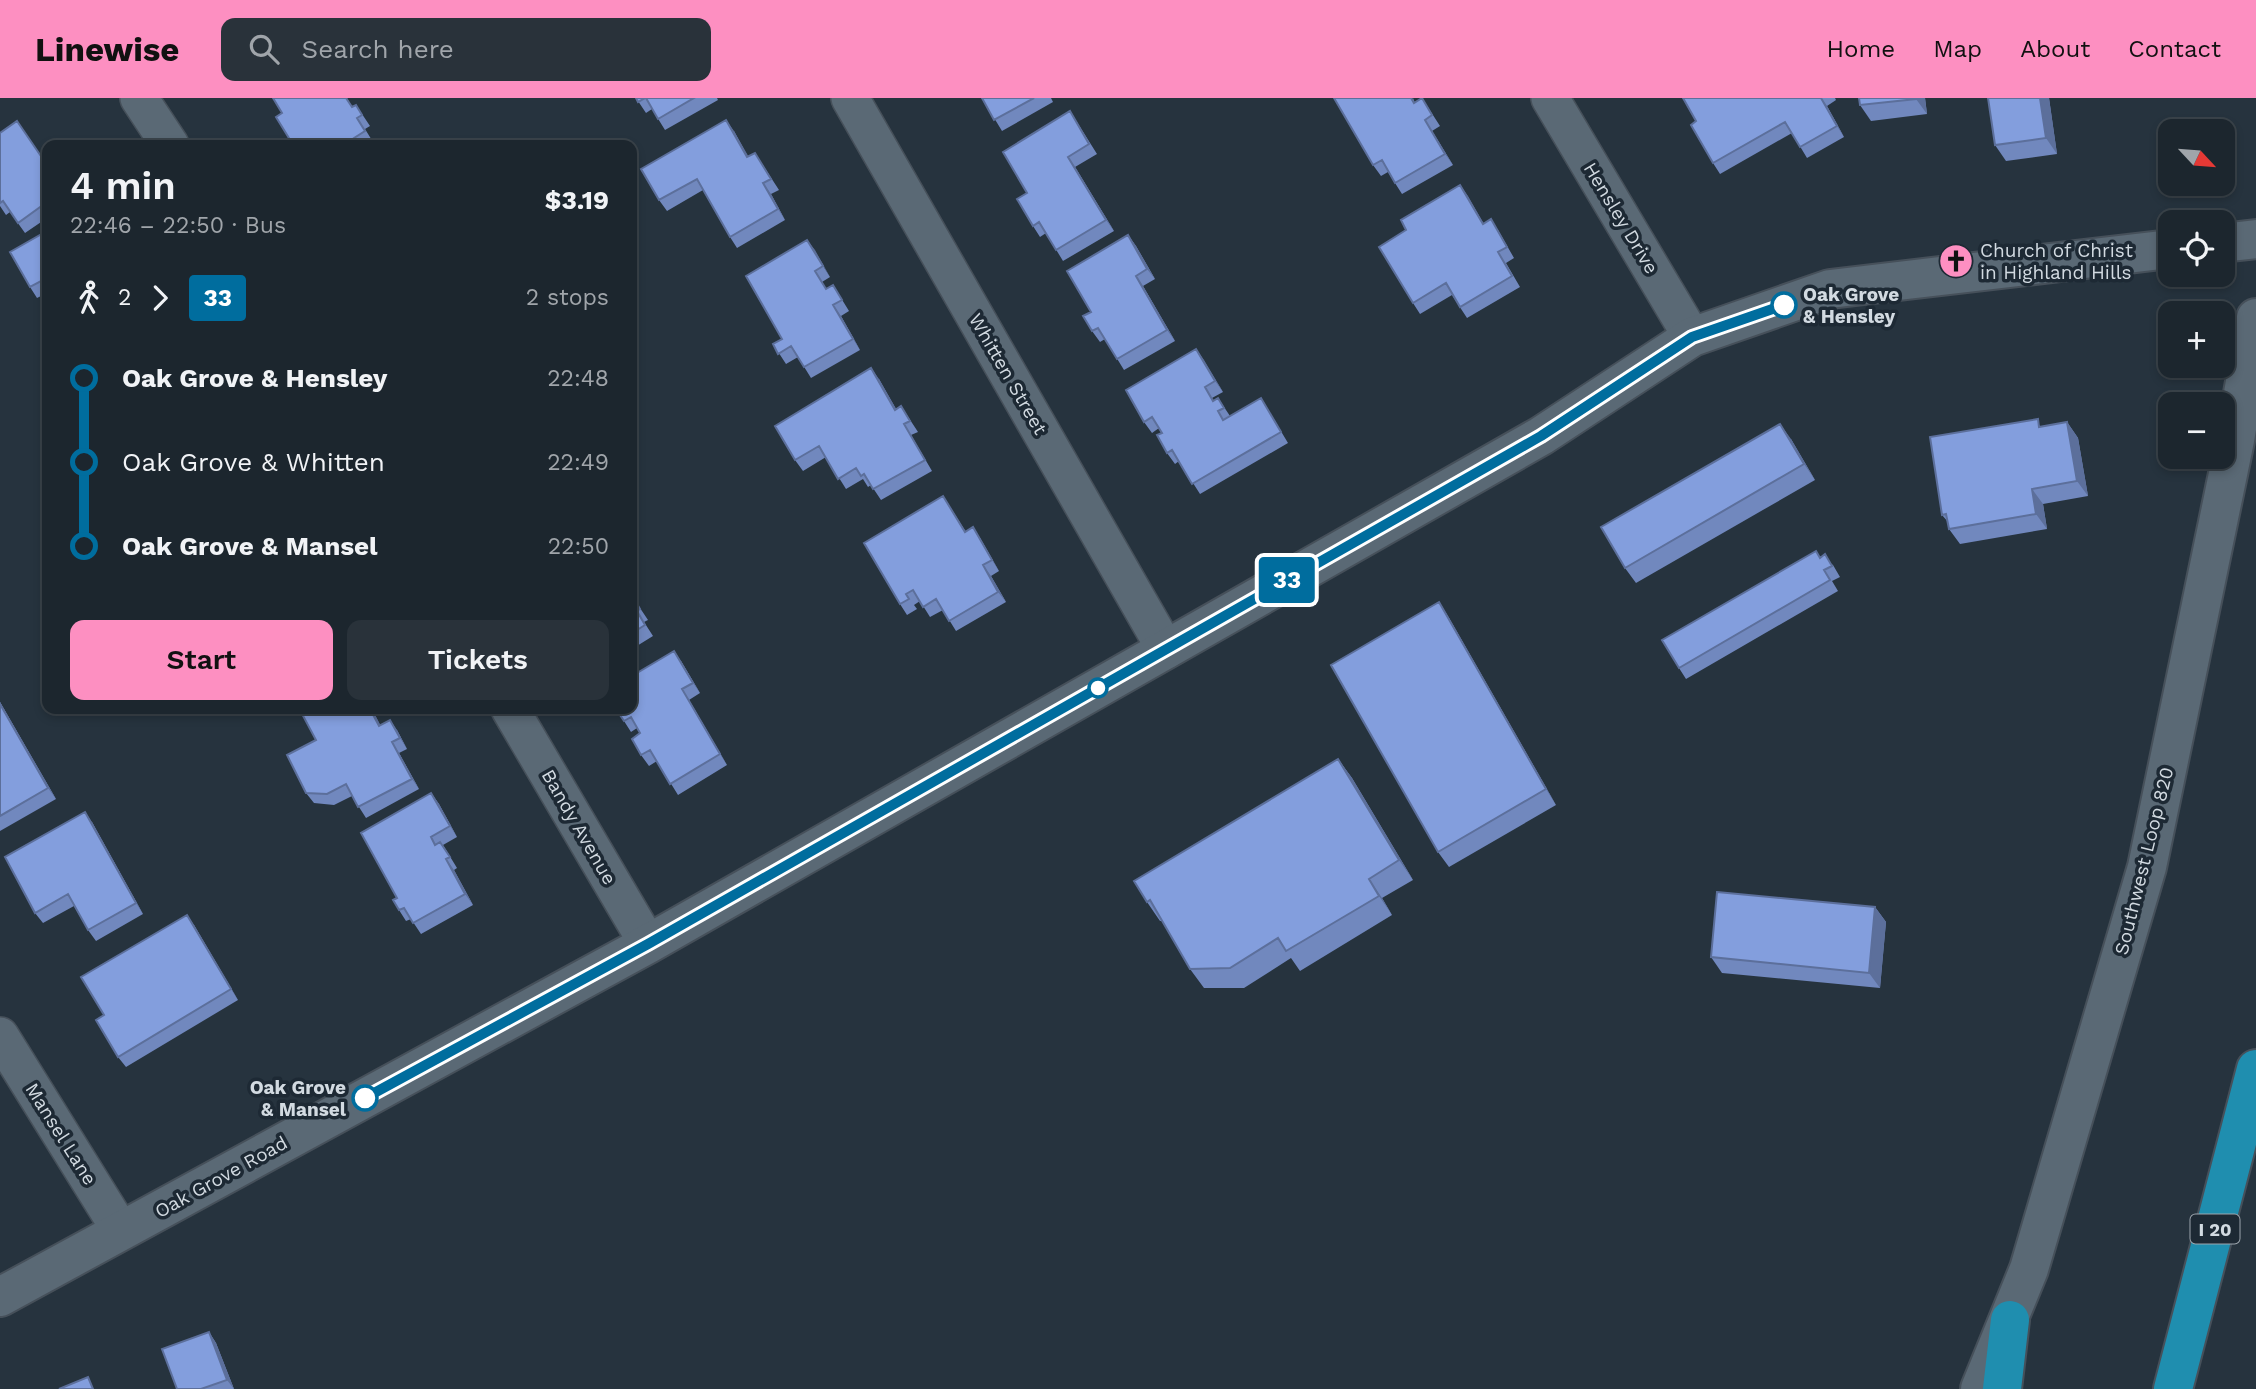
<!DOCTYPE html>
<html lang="en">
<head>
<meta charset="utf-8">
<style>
  :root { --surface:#1c262e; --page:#29323a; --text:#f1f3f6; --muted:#a0a5aa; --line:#3a434a; --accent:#fd8fc1 }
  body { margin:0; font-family:"Work Sans",sans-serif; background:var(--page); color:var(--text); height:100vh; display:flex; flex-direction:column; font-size:26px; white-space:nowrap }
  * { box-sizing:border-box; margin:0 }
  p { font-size:23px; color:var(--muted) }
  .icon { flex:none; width:38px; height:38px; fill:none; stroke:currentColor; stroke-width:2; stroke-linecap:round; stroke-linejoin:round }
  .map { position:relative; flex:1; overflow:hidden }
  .drawer { position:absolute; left:42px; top:42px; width:595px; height:574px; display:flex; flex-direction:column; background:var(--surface); border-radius:14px; box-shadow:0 4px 10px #0003,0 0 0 2px var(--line) }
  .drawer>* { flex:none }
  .badge { padding:0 14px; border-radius:5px; font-size:24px; line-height:46px }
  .needle { width:46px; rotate:116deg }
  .tools { position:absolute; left:2158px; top:21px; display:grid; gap:14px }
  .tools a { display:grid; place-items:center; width:77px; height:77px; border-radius:14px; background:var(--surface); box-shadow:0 4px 10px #0003,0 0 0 2px var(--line); font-size:35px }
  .map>.badge { position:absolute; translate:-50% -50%; box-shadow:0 0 0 4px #fff }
  .legs { display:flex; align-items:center; gap:10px; height:77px; padding:0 28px; font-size:23px }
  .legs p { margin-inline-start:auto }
  .summary { display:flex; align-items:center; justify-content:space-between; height:119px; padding:0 28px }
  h1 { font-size:38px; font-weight:600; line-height:52px }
  .action { display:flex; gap:14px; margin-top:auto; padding:14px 28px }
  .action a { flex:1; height:80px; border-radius:14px; background:var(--accent); color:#111; font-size:28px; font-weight:600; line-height:80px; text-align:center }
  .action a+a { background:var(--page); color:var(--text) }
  ul { padding:0 28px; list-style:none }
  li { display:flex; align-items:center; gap:24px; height:84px; font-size:26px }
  li i { display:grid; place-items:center; width:10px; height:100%; margin:0 9px; background:currentColor }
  li i::after { content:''; width:18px; height:18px; margin:-9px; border:5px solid; border-radius:50%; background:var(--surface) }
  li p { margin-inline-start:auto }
  li:first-child i { background:linear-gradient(#0000 50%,currentColor 0) }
  li:last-child i { background:linear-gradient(currentColor 50%,#0000 0) }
  header { display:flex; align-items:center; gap:42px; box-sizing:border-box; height:98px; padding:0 35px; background:var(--accent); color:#111 }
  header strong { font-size:33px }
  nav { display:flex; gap:38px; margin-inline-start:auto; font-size:24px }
  .search { width:490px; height:63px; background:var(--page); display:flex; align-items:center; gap:18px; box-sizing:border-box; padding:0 24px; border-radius:14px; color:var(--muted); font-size:26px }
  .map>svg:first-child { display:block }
</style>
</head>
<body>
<header>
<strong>Linewise</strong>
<div class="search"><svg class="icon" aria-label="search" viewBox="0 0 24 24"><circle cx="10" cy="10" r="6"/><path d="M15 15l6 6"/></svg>Search here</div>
<nav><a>Home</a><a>Map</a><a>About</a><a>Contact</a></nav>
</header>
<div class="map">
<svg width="2256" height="1291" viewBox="0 0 2256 1291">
  <rect width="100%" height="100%" fill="#26333e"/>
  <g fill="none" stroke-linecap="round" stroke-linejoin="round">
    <g stroke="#46505a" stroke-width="40">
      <path id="street" d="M 139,0 L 170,47
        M 850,0 L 1166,552
        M 1550,0 L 1692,239
        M 510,611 L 648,846
        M 0,938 L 121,1133"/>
    </g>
    <g stroke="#46505a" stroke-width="42">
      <path id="secondary" d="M 2222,145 L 2256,141
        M 0,1199 L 648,846 L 1541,338 L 1692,239 L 1830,191 L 2170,151
        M 1980,1291 L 2029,1171 L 2147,769 L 2235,342 L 2256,220"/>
    </g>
    <g stroke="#46505a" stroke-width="42">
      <path id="highway" d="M 2002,1291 L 2010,1222
        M 2173,1291 L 2256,971"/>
    </g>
    <use href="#street" stroke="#5a6975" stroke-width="37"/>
    <use href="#secondary" stroke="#5a6975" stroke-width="38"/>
    <use href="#highway" stroke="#1f8eaf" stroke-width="38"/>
  </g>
  <path fill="#7188be" d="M 273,0 L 347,0 L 352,9 L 356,7 L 370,28 L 365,31 L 373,44 L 368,47 L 293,47 L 276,19 L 282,15 Z
    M 636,0 L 717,0 L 718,2 L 665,32 L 652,11 L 646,15 Z
    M 982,0 L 1051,0 L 1053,4 L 1002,33 Z
    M 1413,0 L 1415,5 L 1422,0 L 1440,28 L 1432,33 L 1453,67 L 1402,96 L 1388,74 L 1381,78 L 1373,67 Z
    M 1683,0 L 1835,0 L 1836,2 L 1827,8 L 1844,39 L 1807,60 L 1792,35 L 1720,76 L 1713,65 L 1696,23 Z
    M 1859,0 L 1925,0 L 1927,16 L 1871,23 L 1860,7 Z
    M 2049,0 L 2057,56 L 2006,63 L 1995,47 Z
    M 1070,13 L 1097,56 L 1075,69 L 1114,133 L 1063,163 L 1046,135 L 1040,139 L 1033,128 L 1027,95 Z
    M 734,33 L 748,59 L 755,55 L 779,92 L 771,96 L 785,122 L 737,150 L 730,139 L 703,92 L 667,113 L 659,102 Z
    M 0,35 L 47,67 L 47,120 L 25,135 L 10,114 L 6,117 L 0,108 Z
    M 1460,87 L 1483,125 L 1498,132 L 1514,160 L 1506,165 L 1520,189 L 1467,220 L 1452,197 L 1420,216 L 1413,205 L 1406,132 Z
    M 47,133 L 47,195 L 37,200 L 30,189 Z
    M 1128,137 L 1136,148 L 1155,181 L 1143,188 L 1175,243 L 1124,272 L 1105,241 L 1100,244 L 1092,233 L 1091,214 Z
    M 807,142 L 830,179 L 822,184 L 826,191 L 833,187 L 849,213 L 841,218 L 860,252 L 811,280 L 798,259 L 786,266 L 773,246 L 782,241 Z
    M 1196,251 L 1223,294 L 1212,300 L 1214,303 L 1218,300 L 1230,318 L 1261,300 L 1288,345 L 1200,396 L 1179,363 L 1175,366 L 1167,355 L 1162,335 L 1159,330 L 1152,335 L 1144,324 Z
    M 879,281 L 896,311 L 901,308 L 918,334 L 911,337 L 932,373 L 881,402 L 871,387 L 868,389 L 863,381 L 846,391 L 826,359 L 803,373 L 795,362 Z
    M 2067,324 L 2078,340 L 2088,398 L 2043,406 L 2047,431 L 1960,446 L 1949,431 L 1948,424 L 1942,417 L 2043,328 Z
    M 1791,341 L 1815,382 L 1636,485 L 1625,470 Z
    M 943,398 L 966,434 L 980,440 L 999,473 L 991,478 L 1006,504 L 956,533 L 943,512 L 930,519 L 920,503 L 914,507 L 917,511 L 907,517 L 900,506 Z
    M 1821,459 L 1833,467 L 1840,479 L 1832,483 L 1838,493 L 1686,581 L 1679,570 Z
    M 632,461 L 637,470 L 632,473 Z
    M 634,501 L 648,522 L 644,524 L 653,538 L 632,551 L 632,502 Z
    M 1439,504 L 1449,520 L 1556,707 L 1449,769 L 1438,754 Z
    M 681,563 L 700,595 L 689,602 L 727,667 L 678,697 L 657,663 L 649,668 L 641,657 L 640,635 L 637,630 L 631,634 L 624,623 Z
    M 0,604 L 56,701 L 0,733 Z
    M 372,611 L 380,627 L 397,632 L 407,651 L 399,655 L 419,691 L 366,720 L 352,698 L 334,707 L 314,705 L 306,695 L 316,642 Z
    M 1338,661 L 1352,680 L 1413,782 L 1382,800 L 1392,817 L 1300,873 L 1291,860 L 1244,890 L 1204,890 L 1190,871 L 1162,823 L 1160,823 L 1147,804 Z
    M 431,695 L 439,706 L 457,739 L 443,747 L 457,770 L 454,772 L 473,807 L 421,836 L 411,821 L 406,823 L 399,812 L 397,800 Z
    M 92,724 L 143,816 L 96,843 L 88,832 L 74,808 L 43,825 L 35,815 Z
    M 1875,809 L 1886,824 L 1880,890 L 1722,875 L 1711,859 Z
    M 194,827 L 238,902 L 126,969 L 118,959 L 104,917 Z
    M 209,1234 L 216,1245 L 234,1291 L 177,1291 Z"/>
  <path fill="#5c6f9b" d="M 1821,0 L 1827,8 L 1844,39 L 1837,28 Z
    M 1916,0 L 1925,0 L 1927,16 L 1916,1 Z
    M 2040,0 L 2049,0 L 2057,56 L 2046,40 Z
    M 726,22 L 734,33 L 755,70 L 747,59 Z
    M 1425,22 L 1432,33 L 1453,67 L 1445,56 Z
    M 1068,59 L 1075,69 L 1114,133 L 1106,122 Z
    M 763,85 L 771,96 L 785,122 L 778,111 Z
    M 1460,87 L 1468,98 L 1490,137 L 1483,126 Z
    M 1128,137 L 1136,148 L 1155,181 L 1147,171 Z
    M 807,142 L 815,152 L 830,179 L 823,168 Z
    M 1136,178 L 1143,188 L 1175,243 L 1167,232 Z
    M 833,207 L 841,218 L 860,252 L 853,241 Z
    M 1196,251 L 1204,262 L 1223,294 L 1215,283 Z
    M 871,270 L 879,281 L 903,323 L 895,312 Z
    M 2067,324 L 2078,340 L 2088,398 L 2077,383 Z
    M 1780,326 L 1791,341 L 1815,382 L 1804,366 Z
    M 2032,391 L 2043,406 L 2047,431 L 2036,416 Z
    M 973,429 L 980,440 L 999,473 L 992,462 Z
    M 983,467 L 991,478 L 1006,504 L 998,494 Z
    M 1439,504 L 1449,520 L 1556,707 L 1546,691 Z
    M 674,553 L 681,563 L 700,595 L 693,585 Z
    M 682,591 L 689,602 L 727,667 L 720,656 Z
    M 0,604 L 56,701 L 48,690 L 0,606 Z
    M 370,611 L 372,611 L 386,638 L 379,628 Z
    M 390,622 L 397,632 L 407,651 L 400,640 Z
    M 392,644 L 399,655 L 419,691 L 412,681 Z
    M 1338,661 L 1352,680 L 1413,782 L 1399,762 Z
    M 431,695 L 439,706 L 457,739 L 450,728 Z
    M 85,714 L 92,724 L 143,816 L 136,805 Z
    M 446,761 L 454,772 L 473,807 L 465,796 Z
    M 1369,781 L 1382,800 L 1392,817 L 1379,798 Z
    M 1875,809 L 1886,824 L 1880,890 L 1869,875 Z
    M 187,817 L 194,827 L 238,902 L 231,891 Z
    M 209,1234 L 216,1245 L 234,1291 L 227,1282 Z"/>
  <path fill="#839edd" stroke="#5c6f9b" stroke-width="2" d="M 273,0 L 346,0 L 352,9 L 356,7 L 362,17 L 357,20 L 365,33 L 343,47 L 300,47 L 297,43 L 292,45 L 276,19 L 282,15 Z
    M 636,0 L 645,0 L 638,4 Z
    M 646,0 L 694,0 L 658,21 Z
    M 982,0 L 1034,0 L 994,22 Z
    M 1334,0 L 1411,0 L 1414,5 L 1422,0 L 1432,17 L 1425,22 L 1445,56 L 1395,85 L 1382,62 L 1373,67 Z
    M 1683,0 L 1821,0 L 1837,28 L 1800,49 L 1785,24 L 1713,65 L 1691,27 L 1696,23 Z
    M 1859,0 L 1916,0 L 1916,1 L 1860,7 Z
    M 1988,0 L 2040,0 L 2046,40 L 1995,47 Z
    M 1070,13 L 1089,46 L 1068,59 L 1106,122 L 1056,152 L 1039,124 L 1033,128 L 1017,101 L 1027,95 L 1003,54 Z
    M 726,22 L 747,59 L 755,55 L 771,81 L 763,85 L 778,111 L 730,139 L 697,81 L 659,102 L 641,71 Z
    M 17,23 L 47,67 L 47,104 L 18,125 L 3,103 L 0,105 L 0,35 Z
    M 1460,87 L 1483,126 L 1491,121 L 1507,149 L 1498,154 L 1512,178 L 1460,209 L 1446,185 L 1413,205 L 1379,149 L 1406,132 L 1401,122 Z
    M 47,133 L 47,180 L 30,189 L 10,154 Z
    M 1128,137 L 1147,171 L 1136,178 L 1167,232 L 1117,261 L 1098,230 L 1092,233 L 1083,218 L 1091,214 L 1067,173 Z
    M 807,142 L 823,168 L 815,173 L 826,191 L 833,187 L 842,202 L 833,207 L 853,241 L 804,269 L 791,248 L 778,256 L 773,246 L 782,241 L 746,178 Z
    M 1196,251 L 1215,283 L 1205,289 L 1213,303 L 1218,300 L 1224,310 L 1218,313 L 1223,322 L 1261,300 L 1281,334 L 1192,386 L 1172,352 L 1167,355 L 1157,337 L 1162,335 L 1152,319 L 1144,324 L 1126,292 Z
    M 871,270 L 895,312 L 901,308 L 910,323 L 904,326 L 925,362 L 873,391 L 864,376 L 861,378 L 856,370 L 838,381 L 819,348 L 795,362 L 775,328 Z
    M 2038,321 L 2039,329 L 2067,324 L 2077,383 L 2032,391 L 2036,416 L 1949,431 L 1946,416 L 1942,417 L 1930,339 Z
    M 1780,326 L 1804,366 L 1625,470 L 1601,429 Z
    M 943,398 L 965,434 L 973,429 L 992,462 L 983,467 L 998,494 L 949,523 L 936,501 L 923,509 L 913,492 L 906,496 L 909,501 L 900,506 L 864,445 Z
    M 1816,453 L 1820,460 L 1825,456 L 1832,468 L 1824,472 L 1830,482 L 1679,570 L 1662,542 Z
    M 634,501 L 640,511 L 637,513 L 645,527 L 632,535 L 632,502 Z
    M 1439,504 L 1546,691 L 1438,754 L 1331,567 Z
    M 674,553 L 693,585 L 682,591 L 720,656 L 670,686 L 650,652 L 641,657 L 632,641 L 640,635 L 631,619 L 624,623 L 616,611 L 632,611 L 632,578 Z
    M 0,606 L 48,690 L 0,718 Z
    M 307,611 L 370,611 L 379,628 L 390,622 L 400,640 L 392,644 L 412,681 L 358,709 L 346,686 L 327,696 L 306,695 L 287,657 L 316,642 L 301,614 Z
    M 1338,661 L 1399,762 L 1369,781 L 1379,798 L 1286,853 L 1278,840 L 1230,870 L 1190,871 L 1150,802 L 1147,804 L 1134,783 Z
    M 431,695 L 450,728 L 431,739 L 435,747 L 440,744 L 450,759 L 446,761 L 465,796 L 413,825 L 404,810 L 399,812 L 393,802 L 397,800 L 361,735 Z
    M 85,714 L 136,805 L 88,832 L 68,796 L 35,815 L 5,759 Z
    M 1717,794 L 1875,809 L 1869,875 L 1711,859 Z
    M 187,817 L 231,891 L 118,959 L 96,922 L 104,917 L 81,879 Z
    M 209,1234 L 227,1282 L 201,1291 L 177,1291 L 162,1251 Z
    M 88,1279 L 93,1291 L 59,1291 Z"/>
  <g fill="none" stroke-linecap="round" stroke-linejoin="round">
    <g stroke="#fff" stroke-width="16">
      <path id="line-1" d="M 365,1000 L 648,846 L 1541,338 L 1692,239 L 1784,207"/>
    </g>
    <use href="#line-1" stroke="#006d9e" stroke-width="10"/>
  </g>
  <defs>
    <g id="church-disc" transform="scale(1.75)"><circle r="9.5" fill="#fd8fc1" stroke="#1d2934"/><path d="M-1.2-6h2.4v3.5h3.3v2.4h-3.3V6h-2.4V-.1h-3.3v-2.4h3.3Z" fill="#111"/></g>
  </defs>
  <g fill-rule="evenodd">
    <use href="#church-disc" x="1956" y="163"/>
  </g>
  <g fill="#fff" stroke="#006d9e" stroke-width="3.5">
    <circle cx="1784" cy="207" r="12"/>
    <circle cx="1098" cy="590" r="9"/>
    <circle cx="365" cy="1000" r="12"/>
  </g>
  <g text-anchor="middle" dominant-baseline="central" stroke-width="7" stroke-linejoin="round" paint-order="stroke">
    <rect fill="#1d2934" stroke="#9ca5ad" stroke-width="2" x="2190.5" y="1116.5" width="49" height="29" rx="5"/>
    <g font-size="18" font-weight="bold" fill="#d2dae1">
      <text x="2215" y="1131">I 20</text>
    </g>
    <g font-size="19" fill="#d2dae1" stroke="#1d2934">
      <text transform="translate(1621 120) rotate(59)">Hensley Drive</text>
      <text transform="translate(1008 276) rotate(60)">Whitten Street</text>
      <text transform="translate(579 729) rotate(60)">Bandy Avenue</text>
      <text transform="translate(2144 763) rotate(-76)">Southwest Loop 820</text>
      <text transform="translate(61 1036) rotate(58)">Mansel Lane</text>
      <text transform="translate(221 1079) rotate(-29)">Oak Grove Road</text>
    </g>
    <g font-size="19" fill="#d2dae1" stroke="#1d2934" text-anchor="start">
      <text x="1980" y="152">Church of Christ<tspan x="1980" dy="22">in Highland Hills</tspan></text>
    </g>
    <g font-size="19" font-weight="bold" fill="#d2dae1" stroke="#1d2934" text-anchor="start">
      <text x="1803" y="196">Oak Grove<tspan x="1803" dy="22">&amp; Hensley</tspan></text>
      <text x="346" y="989" text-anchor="end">Oak Grove<tspan x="346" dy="22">&amp; Mansel</tspan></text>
    </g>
  </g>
</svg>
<div class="tools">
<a><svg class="needle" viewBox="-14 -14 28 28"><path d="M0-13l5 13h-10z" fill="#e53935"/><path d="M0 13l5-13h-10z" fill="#a0a5aa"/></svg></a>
<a><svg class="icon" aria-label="locate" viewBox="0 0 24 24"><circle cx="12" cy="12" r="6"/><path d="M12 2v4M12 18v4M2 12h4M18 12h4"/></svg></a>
<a>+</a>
<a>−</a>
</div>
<b class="badge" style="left:1287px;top:482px;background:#006d9e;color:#fff">33</b>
<section class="drawer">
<div class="summary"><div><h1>4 min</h1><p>22:46 – 22:50 · Bus</p></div><b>$3.19</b></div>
<div class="legs"><svg class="icon" aria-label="walk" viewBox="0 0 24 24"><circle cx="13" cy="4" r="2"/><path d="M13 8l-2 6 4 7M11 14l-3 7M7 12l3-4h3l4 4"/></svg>2<svg class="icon" aria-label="forward" viewBox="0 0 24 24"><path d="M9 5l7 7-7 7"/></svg><b class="badge" style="background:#006d9e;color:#fff">33</b><p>2 stops</p></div>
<ul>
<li><i style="color:#006d9e"></i><b>Oak Grove &amp; Hensley</b><p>22:48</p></li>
<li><i style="color:#006d9e"></i><span>Oak Grove &amp; Whitten</span><p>22:49</p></li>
<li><i style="color:#006d9e"></i><b>Oak Grove &amp; Mansel</b><p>22:50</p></li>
</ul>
<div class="action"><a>Start</a><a>Tickets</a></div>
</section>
</div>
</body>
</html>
